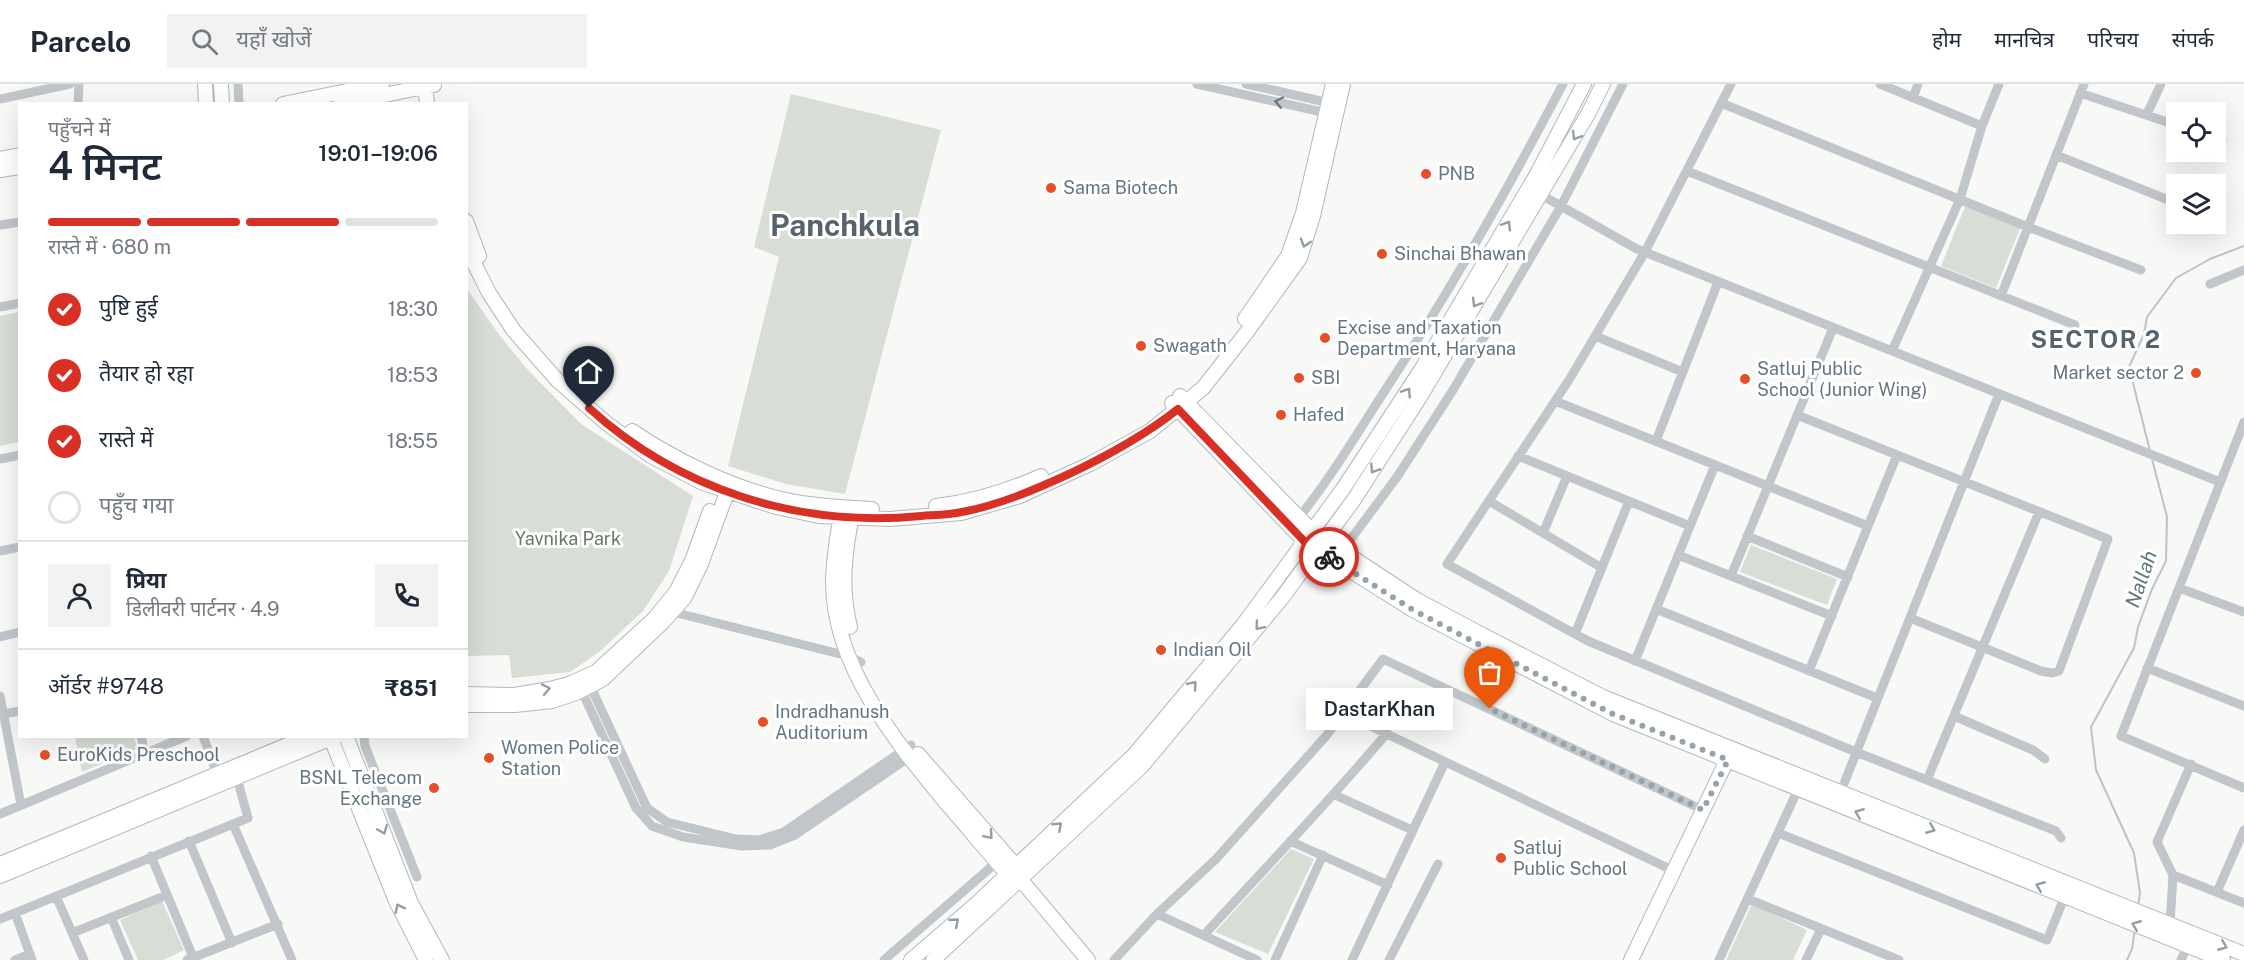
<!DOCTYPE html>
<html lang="hi">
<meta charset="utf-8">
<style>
:root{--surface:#fff;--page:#f2f2f3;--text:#1f2937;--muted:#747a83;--line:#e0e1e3;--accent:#d93025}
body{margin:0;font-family:"Public Sans","Noto Sans Devanagari",sans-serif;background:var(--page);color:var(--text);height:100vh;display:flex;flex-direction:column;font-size:22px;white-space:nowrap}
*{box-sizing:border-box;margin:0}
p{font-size:20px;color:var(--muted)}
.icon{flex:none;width:33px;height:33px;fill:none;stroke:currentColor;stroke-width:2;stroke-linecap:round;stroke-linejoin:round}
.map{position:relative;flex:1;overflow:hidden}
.drawer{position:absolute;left:18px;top:18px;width:450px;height:636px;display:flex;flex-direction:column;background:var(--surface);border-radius:0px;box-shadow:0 6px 24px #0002}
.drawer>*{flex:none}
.tools{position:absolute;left:2166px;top:18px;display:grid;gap:12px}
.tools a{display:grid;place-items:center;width:60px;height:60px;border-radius:0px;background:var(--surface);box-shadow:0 6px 24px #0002;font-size:30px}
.pin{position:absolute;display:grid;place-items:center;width:51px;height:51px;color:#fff;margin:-62px -26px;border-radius:50% 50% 50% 0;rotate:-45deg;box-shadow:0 0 6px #0007}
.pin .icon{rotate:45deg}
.courier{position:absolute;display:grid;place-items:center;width:60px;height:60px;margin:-30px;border:4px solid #d93025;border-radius:50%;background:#fff;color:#222;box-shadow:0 2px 8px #0007}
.bubble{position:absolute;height:42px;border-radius:0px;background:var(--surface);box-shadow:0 6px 24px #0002;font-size:20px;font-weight:600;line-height:42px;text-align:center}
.overview em{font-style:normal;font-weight:600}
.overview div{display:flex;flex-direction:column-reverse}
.overview{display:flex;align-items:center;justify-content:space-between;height:102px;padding:0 30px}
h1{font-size:39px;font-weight:600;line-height:45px}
.bar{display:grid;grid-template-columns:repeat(4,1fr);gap:9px 6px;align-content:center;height:72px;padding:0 30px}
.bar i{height:8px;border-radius:4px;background:var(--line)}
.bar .on{background:var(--accent)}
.bar p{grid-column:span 4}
.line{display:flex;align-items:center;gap:15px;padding:0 30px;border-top:2px solid var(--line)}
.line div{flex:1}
.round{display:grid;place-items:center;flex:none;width:63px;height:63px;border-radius:0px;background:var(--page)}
ol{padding:0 30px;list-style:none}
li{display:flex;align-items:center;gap:18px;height:66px}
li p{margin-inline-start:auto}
li .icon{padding:6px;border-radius:50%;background:var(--accent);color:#fff;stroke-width:4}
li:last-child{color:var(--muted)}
li i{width:33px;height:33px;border:3px solid var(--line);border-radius:50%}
header{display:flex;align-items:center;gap:36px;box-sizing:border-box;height:84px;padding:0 30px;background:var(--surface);border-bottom:2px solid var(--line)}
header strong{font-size:28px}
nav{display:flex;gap:33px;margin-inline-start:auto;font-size:21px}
.search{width:420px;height:54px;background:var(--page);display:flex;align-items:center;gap:15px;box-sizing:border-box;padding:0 21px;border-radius:0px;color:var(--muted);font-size:22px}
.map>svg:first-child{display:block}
</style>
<header>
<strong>Parcelo</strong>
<div class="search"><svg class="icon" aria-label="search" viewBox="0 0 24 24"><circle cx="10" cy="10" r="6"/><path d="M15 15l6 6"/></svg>यहाँ खोजें</div>
<nav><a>होम</a><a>मानचित्र</a><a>परिचय</a><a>संपर्क</a></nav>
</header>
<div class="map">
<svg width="2244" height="876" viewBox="0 0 2244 876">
<rect width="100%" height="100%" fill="#f8f8f6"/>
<path fill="#d8ddd5" d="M791,10L941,46L845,410L786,400L728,382L779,173L754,163Z
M1966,120L2021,142L1996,204L1941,182Z
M467,205L500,252L527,285L581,340L693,412L669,487L643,527L599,568L570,588L512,594L509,571L467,572Z
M19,228V358L0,362V232Z
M1751,461L1837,495L1827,521L1740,488Z
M75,653H134L137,665L82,688Z
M1291,765L1314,775L1268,870L1215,848Z
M162,817L184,866L163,876H138L120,836Z
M1752,820L1807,846L1793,876H1726Z"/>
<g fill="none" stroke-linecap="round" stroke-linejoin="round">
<path stroke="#b9c5c9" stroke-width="2" d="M2150,367L2129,283L2144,250L2147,233L2176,194L2210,175L2244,162
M2138,822L2140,809L2134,769L2096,686L2091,643L2134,564L2138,543L2152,505L2166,477L2167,433L2152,375
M2127,876L2132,865L2135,845"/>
<defs>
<path id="secondary" d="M205,0L206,20
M221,0L222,20
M425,0L427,20
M283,20L382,0
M340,20L434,1
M0,75L20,71
M0,86L20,83
M466,137L479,172
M466,163L489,209L514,247L557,296L605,338L651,372L703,399L776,423L819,432L890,435L961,429L1020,412L1090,380L1150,347L1203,304L1247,248L1300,174L1313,132L1343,0
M1245,235L1288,172L1303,129L1333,0
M1180,312L1312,447L1417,516L1477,548L1603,613L2244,870
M1172,319L1305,458L1413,526L1613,630L2223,876
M632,347C675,376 730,403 781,415C811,422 842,423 872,425
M936,422C972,418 1008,407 1041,392
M842,425C838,449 833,474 833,498C833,582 896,658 947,720C969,745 990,771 1013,796
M850,543C840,503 845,466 853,426
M466,610L515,611L550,605L569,600L596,588L654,535L676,508L692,477L710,427
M466,621H515L552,617L576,609L603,595L662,539L685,513L701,480L730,400
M330,652L396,817L426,876
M346,652L411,819L442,876
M918,670L1022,789
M0,780L309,652
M0,792L336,652
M1021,796L1088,876
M911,876L975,821L1134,671L1243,541L1343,405L1421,286L1537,90L1584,0
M933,876L1142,682L1282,514L1353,417L1420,313L1588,30L1603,0
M1631,876L1730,670"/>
</defs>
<use href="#secondary" stroke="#b1b8bd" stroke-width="16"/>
<path stroke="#c1c6ca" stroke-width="9" d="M238,0L239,20
M1197,0L1331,30
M1246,0L1334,20
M1731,0L1645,168L1569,296L1447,480L1588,557L1856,668L2056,747L2061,754
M1880,0L1982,42
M2080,9L2176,41
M1913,14L1918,0
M0,15L70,0
M1721,19L2028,143L2141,186
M78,20L79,0
M2147,30L2161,0
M2216,54L2222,56
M2056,71L2176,119
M1687,87L2075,241
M1536,108L1637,165L2220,398
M0,141L20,138
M2210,200L2244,186
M2001,212L2084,0
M0,223L20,219
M1595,252L1683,288
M1892,267L1960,115L1982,42L1999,0
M1555,317L1868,442
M1797,331L2108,455L2059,587L2052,589L2041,587L1910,534
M2244,338L2121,652L2244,704
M1656,357L1718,198
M1518,372L1690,442
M0,375L20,371
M1489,417L1602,484
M1296,437C1329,397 1356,351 1384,308C1449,209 1508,105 1563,0
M1543,449L1567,392
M1747,452L1848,493
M0,467L20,463
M1342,467L1397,393L1453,306L1561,122L1623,0
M1678,471L1832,532
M1731,492L1833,244
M2179,504L2244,528
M1656,525L1877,614
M669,527L848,572L861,578
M1575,550L1629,417
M0,553L20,548
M1635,577L1715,381
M2147,584L2244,622
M1809,587L1897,371
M588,597L647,724L667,738L736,755L759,756L784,748L911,661
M579,601L636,724L652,742L683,753L742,762L770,761L795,751L914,670
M0,612L21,721
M1343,629L1674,787
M4,630L20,627
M1954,632L2033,666L2045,675
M141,652L145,670
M203,652L217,690
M364,652L365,662L417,793
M2191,680L2157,758L2173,791L2244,819
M1927,696L2039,428
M1335,711L1412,746
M1839,712L1999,310
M0,730L187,652
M233,740L292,876
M1778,749L2047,856L2065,812
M189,757L232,859
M1290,757L1388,801
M151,772L193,873
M2217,808L2244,746
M56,812L84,876
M1748,815L1899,876
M15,829L32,876
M1157,830L1257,876
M111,833L129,876
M0,835L248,734L237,694
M2170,841L2173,791
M72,849L167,811
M1204,851C1265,784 1328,719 1387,649
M15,876L30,870
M187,876L278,840
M884,876L997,778
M1114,876L1157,830L1216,775L1326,652L1383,575L1703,726
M1275,876L1323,771
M1352,876L1445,678
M1389,876L1438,780
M1719,876L1800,701
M1806,876L1821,845
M2181,876L2189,859"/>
<use href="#secondary" stroke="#fff" stroke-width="14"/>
</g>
<defs><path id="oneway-chevron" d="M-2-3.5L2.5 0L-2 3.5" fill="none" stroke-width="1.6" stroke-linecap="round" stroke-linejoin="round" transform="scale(1.5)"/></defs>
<use stroke="#687985" href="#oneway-chevron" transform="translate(1279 18) rotate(-168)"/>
<g stroke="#929ea7">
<use href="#oneway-chevron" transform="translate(1576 52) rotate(121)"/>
<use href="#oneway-chevron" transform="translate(1507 141) rotate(-59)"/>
<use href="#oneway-chevron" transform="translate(1305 159) rotate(107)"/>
<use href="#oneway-chevron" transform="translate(1476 219) rotate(121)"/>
<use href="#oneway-chevron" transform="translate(1407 308) rotate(-57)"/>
<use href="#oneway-chevron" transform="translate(1374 385) rotate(123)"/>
<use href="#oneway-chevron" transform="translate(1259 542) rotate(130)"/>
<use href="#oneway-chevron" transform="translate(1193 601) rotate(-50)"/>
<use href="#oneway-chevron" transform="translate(546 605) rotate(-11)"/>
<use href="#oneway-chevron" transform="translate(1859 729) rotate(-158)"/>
<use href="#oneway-chevron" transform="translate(1058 742) rotate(-43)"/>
<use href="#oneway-chevron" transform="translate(1931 745) rotate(22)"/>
<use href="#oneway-chevron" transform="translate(383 746) rotate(68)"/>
<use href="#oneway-chevron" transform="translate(989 751) rotate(49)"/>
<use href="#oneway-chevron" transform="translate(2040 802) rotate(-158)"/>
<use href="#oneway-chevron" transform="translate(399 824) rotate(-117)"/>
<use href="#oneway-chevron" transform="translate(955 838) rotate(-41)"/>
<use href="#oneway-chevron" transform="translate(2136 841) rotate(-158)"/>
<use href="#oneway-chevron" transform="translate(2223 862) rotate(22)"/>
</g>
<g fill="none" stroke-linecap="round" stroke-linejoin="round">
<path stroke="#97a3aa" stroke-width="6" stroke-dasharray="0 10.8" d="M1329,473L1413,526L1613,630L1728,676L1703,726L1490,625"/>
<path stroke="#d93025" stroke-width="8" d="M589,324C679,406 800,444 921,432C934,431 948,431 962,428C999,421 1034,406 1069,390C1107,372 1144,352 1178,325L1305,458L1329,473"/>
</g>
<g fill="#e64e28" stroke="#fff" stroke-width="2">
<circle cx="1426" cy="90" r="6"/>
<circle cx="1051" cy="104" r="6"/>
<circle cx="1382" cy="170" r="6"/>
<circle cx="1325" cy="254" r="6"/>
<circle cx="1141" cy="262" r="6"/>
<circle cx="2196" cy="289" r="6"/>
<circle cx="1299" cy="294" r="6"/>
<circle cx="1745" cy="295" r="6"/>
<circle cx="1281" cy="331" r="6"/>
<circle cx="1161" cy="566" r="6"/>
<circle cx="763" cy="638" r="6"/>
<circle cx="45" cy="671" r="6"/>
<circle cx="489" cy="674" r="6"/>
<circle cx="434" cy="704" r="6"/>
<circle cx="1501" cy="774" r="6"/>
</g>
<g text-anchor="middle" stroke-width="6" stroke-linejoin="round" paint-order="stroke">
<g font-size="18" fill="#637581" stroke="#fff" text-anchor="start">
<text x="1438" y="96">PNB</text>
<text x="1063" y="110">Sama Biotech</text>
<text x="1394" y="176">Sinchai Bhawan</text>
<text x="1337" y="250">Excise and Taxation<tspan x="1337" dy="21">Department, Haryana</tspan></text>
<text x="1153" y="268">Swagath</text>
<text x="1757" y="291">Satluj Public<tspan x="1757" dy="21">School (Junior Wing)</tspan></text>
<text x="2184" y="295" text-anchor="end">Market sector 2</text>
<text x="1311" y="300">SBI</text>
<text x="1293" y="337">Hafed</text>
<text x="1173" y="572">Indian Oil</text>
<text x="775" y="634">Indradhanush<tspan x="775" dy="21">Auditorium</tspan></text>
<text x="501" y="670">Women Police<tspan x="501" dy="21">Station</tspan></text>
<text x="57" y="677">EuroKids Preschool</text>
<text x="422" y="700" text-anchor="end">BSNL Telecom<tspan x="422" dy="21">Exchange</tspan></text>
<text x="1513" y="770">Satluj<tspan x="1513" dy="21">Public School</tspan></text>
</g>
<g font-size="18" fill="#677962" stroke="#fff">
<text x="568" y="461">Yavnika Park</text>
</g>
<g font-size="20" font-style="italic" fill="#5e757c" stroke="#fff">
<text transform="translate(2141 495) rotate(-71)" y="7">Nallah</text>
</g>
<g font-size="24" font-weight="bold" letter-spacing="1.5" fill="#55636c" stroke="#fff">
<text x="2096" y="264">SECTOR 2</text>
</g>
<g font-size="30" font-weight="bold" fill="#55636c" stroke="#fff">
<text x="845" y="152">Panchkula</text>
</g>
</g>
</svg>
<div class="tools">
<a><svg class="icon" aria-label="locate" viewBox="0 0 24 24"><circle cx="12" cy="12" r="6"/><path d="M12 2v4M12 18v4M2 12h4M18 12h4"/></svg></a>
<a><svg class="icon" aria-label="layers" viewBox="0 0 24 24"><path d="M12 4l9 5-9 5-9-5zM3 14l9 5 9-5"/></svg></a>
</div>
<div class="pin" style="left:1490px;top:625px;background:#ea580c"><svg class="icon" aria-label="bag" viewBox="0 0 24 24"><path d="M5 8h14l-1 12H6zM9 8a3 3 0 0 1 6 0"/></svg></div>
<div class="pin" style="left:589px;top:324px;background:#1f2937"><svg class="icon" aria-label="home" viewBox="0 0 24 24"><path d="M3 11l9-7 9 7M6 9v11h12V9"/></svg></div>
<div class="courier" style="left:1329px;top:473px"><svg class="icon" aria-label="bike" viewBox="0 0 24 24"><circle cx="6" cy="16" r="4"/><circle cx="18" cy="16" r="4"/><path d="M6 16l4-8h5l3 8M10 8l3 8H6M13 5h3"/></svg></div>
<div class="bubble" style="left:1306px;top:604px;width:147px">DastarKhan</div>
<section class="drawer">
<div class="overview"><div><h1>4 मिनट</h1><p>पहुँचने में</p></div><em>19:01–19:06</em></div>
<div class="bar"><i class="on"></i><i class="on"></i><i class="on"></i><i></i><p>रास्ते में · 680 m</p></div>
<ol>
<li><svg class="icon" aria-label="check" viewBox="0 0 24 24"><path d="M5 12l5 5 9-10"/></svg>पुष्टि हुई<p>18:30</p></li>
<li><svg class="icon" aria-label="check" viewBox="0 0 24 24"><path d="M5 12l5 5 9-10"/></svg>तैयार हो रहा<p>18:53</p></li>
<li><svg class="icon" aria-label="check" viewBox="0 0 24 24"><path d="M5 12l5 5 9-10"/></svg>रास्ते में<p>18:55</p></li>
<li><i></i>पहुँच गया</li>
</ol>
<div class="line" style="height:108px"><a class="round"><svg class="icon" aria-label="person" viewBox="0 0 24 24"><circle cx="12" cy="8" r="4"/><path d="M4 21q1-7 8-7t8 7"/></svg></a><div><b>प्रिया</b><p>डिलीवरी पार्टनर · 4.9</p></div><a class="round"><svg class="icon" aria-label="phone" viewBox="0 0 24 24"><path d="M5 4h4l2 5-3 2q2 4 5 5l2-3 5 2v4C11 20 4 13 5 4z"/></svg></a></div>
<div class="line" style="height:78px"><div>ऑर्डर #9748</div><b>₹851</b></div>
</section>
</div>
